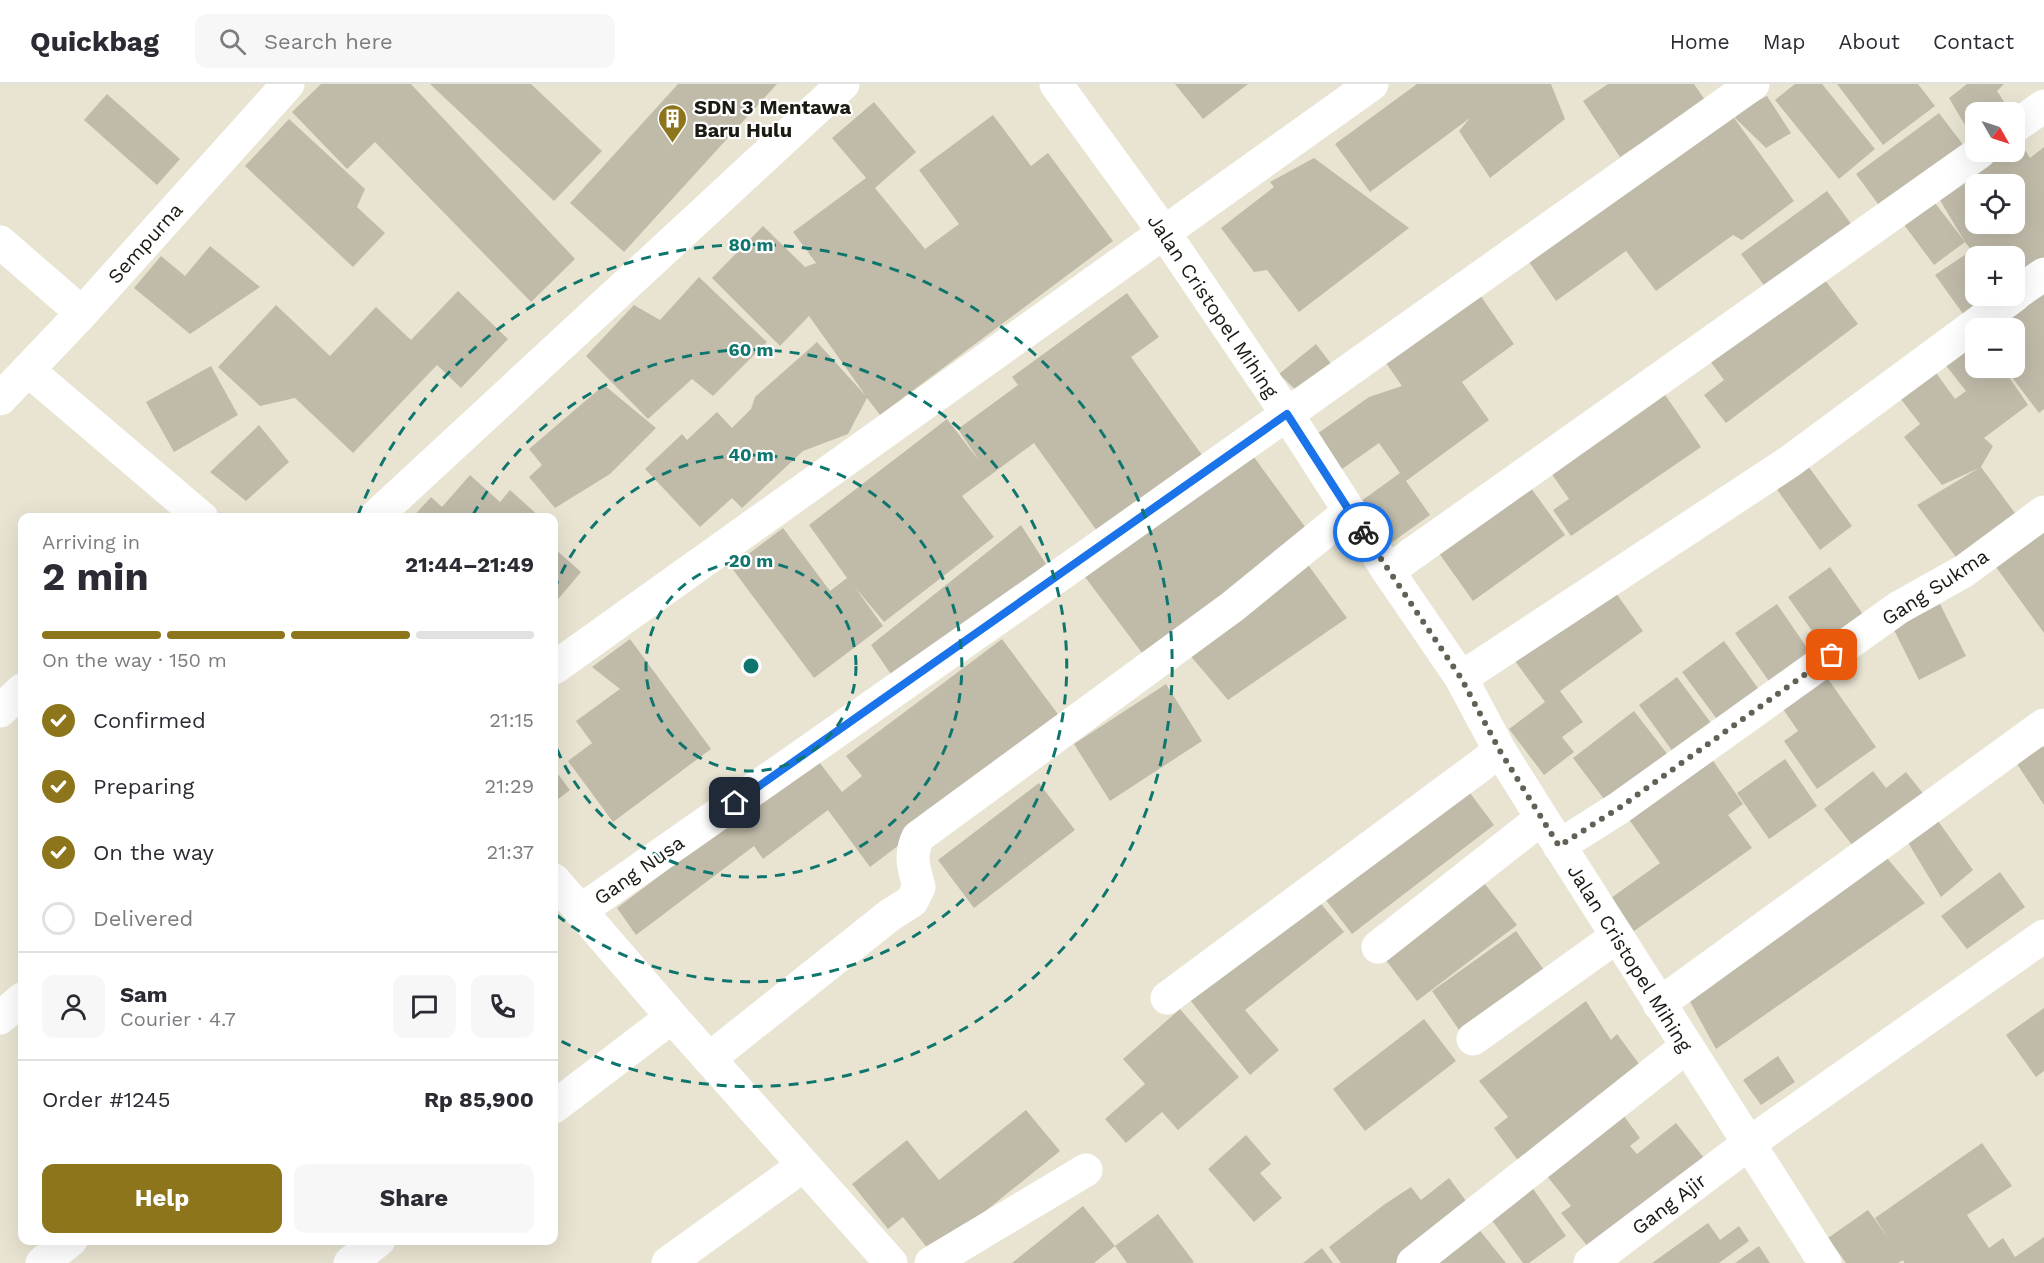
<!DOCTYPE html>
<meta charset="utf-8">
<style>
:root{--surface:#fff;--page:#f7f7f7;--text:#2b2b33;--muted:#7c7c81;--line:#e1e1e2;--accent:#8c751a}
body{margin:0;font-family:"Work Sans",sans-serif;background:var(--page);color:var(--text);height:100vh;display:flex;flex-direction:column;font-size:22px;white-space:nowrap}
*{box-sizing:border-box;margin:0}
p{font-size:20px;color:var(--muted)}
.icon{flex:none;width:33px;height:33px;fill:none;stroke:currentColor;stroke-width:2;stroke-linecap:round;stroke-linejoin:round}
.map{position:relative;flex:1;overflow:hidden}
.panel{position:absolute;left:18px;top:429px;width:540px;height:732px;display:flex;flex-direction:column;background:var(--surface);border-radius:12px;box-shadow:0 6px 24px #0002}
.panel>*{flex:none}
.needle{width:39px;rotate:129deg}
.buttons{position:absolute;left:1965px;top:18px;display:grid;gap:12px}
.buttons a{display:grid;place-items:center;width:60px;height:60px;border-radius:12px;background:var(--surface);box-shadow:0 6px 24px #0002;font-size:30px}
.pin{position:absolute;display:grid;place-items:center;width:51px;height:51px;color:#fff;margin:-26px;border-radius:12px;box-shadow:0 3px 9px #0006}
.courier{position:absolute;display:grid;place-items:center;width:60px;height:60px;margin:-30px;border:4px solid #1a73e8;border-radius:50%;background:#fff;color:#222;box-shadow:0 2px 8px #0007}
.head em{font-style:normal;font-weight:700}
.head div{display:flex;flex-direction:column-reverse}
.head{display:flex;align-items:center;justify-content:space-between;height:102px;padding:0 24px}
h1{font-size:39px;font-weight:700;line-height:45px}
.bar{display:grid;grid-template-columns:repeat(4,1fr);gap:9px 6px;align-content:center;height:72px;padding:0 24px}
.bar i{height:8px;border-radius:4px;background:var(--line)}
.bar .current{background:var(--accent)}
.bar p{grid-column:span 4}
.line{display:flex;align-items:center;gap:15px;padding:0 24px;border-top:2px solid var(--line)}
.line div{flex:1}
.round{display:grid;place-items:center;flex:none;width:63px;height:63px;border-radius:12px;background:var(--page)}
ol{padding:0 24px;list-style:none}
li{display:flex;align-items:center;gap:18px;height:66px}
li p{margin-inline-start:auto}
li .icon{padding:6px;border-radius:50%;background:var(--accent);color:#fff;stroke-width:4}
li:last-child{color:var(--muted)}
li i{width:33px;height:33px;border:3px solid var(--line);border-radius:50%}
.primary-button{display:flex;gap:12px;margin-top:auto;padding:12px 24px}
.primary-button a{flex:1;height:69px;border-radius:12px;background:var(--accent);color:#fff;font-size:24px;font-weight:700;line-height:69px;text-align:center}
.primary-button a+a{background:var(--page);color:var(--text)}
header{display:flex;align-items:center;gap:36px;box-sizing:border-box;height:84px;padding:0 30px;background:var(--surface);border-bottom:2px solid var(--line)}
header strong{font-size:28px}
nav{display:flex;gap:33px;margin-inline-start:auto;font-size:21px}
.search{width:420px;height:54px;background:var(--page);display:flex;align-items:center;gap:15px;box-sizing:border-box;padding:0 21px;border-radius:12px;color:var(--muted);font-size:22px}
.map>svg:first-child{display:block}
</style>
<header>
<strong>Quickbag</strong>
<div class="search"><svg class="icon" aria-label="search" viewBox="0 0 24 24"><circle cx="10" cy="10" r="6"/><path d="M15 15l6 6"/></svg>Search here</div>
<nav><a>Home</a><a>Map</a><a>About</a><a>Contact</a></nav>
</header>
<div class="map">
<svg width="2044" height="1179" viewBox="0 0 2044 1179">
<rect width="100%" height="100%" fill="#e9e4d2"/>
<path fill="#c0bba9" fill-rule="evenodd" d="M321,0H411L575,175L531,218L375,58L347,85L292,28Z
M430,0H531L602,67L554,117Z
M678,0H777L624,168L570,119Z
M1175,0H1248L1203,35Z
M1417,0H1551L1565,35L1490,94L1459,47L1470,34L1370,108L1335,60Z
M1608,0H1694L1705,16L1620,73L1583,17Z
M1795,0H1822L1875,65L1839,95L1775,16Z
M1837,0H1918L1935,22L1883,61Z
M1967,0H2004L1997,7L2008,24L2000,28H1976V43L1969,48L1949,14Z
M107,10L180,75L157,101L84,36Z
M1767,12L1791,49L1766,64L1732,31L1794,117L1742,156L1733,151L1656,207L1626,167L1556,217L1529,178L1732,31Z
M874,18L916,68L875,104L925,165L959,140L919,86L993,31L1031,82L1048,69L1113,157L880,331L867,314L848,350L803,367L742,424L732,414L700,443L645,385L682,350L687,356L717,328L732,344L751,325L755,313L817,258L866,312L809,232L780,262L712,194L763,142L805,183L816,179L793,148L866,94L832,54Z
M1939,29L1964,62L1881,124L1856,90Z
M289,35L365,105L357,123L385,149L353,183L245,82Z
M2017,53L2030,74L2044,63V180L2014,202V172H1976L1965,158L1938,113L1998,68H2014V55ZM1976,100H2014V140H1976Z
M1314,74L1409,144L1299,228L1267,186L1254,188L1221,144L1274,103L1270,98Z
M1827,107L1852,141L1766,204L1741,170Z
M1929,111L1965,158L1934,181L1899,134Z
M210,162L260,203L190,250L134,204L161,172L185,192Z
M1966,170L1976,184V212H1995L1969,238L1935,191Z
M1822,192L1858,240L1726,339L1704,311L1724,296L1710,277Z
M699,193L767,258L713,312L692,295L648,335L586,272L634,221L660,236Z
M458,207L508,255L461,304L437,281L353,369L295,314L260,322L218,283L276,221L330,272L376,223L411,256Z
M1127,209L1159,253L1131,273L1207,378L1102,454L1034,359L962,412L994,453L884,538L854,502L883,542L814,594L731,483L783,444L830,507L847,494L809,441L947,335L980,378L958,345L1018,301L1012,293Z
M2044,209V325L2039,329L2005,284H2014V244H1984L2018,229Z
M1480,211L1514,260L1462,298L1489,336L1406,397L1430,431L1387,462L1357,420L1400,389L1379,359L1335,390L1310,355L1369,313L1402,302L1386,279Z
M1976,251V284H2003L2028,321L1984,354L1993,362L1981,383L2020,436L1962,481L1917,421L1979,384L1942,401L1904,353L1920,340L1894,306L1929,279L1955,315L1966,307L1940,274Z
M1316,260L1332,281L1300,310L1279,290Z
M211,282L238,331L174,368L146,318Z
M604,301L656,344L610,390L555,424L529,393L542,381L529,365Z
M1661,305L1701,363L1571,452L1553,426L1569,415L1547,383Z
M259,341L289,378L246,417L210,388Z
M1251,369L1311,451L1145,573L1085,493Z
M1808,382L1852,442L1820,466L1776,404Z
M470,391L500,418L510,406L541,434H412L431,413L442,423Z
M1528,400L1565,451L1473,517L1436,465Z
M1021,441L1046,480L897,599L871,561Z
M2044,449V549L1996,483Z
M554,464L581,488L554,520Z
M1303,474L1347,534L1228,616L1188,569Z
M1830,483L1869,539L1827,568L1788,513Z
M1613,505L1643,547L1560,607L1583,638L1562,653L1574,668L1544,691L1509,645L1545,618L1515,577Z
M1777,520L1814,574L1773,603L1735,549Z
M1940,520L1966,572L1919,596L1893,544Z
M630,555L711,665L613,738L568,677L592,659L576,637L620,605L592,583Z
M1002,555L1063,637L870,783L828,726L763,775L754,762L636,851L617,824L816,674L842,708L862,692L846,672Z
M1724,557L1760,607L1719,638L1682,588Z
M1823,588L1876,663L1817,705L1784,657L1798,647L1779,619Z
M1677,593L1711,639L1673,668L1639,621Z
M1166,600L1202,657L1110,717L1074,660Z
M1634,627L1672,676L1610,723L1573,674Z
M2041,659L2044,664V721L2015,677Z
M1707,668L1743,720L1728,731L1752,764L1634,847L1611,814L1660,779L1623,727Z
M1785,675L1817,722L1769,755L1737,709Z
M554,685L570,706L554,718Z
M1873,687L1886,704L1906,688L1925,712L1856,766L1824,725Z
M1039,699L1075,746L974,824L938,776Z
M1464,701L1494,741L1352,850L1322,811Z
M1938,737L1973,786L1941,813L1907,757Z
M1881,767L1925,819L1716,965L1688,914Z
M2000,788L2025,823L1967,865L1941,832Z
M1485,800L1517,841L1417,917L1385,875Z
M1318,816L1344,848L1245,926L1279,966L1250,991L1186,911Z
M1516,847L1549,893L1464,953L1432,907Z
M1586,917L1611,956L1617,950L1645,988L1522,1082L1494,1044L1508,1033L1479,997Z
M2044,924V987L2036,993L2006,951Z
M1180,925L1239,993L1178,1046L1162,1028L1126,1059L1105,1035L1145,1000L1123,975Z
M1424,935L1456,977L1365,1047L1333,1005Z
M1778,972L1795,998L1761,1021L1743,996Z
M1026,1026L1060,1067L932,1170L903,1133L888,1145L852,1100L907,1056L939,1096Z
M1624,1032L1640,1054L1630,1062L1637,1070L1676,1039L1704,1074L1589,1164L1561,1129L1571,1122L1547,1092Z
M1246,1051L1271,1080L1260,1089L1282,1114L1254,1138L1208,1085Z
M1982,1059L2012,1102L1967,1131L1989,1164L2003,1154L2015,1173L2044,1153V1179H1904L1903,1176L1898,1179H1846L1828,1154L1868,1126L1888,1154L1875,1134Z
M1449,1094L1472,1125L1398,1179H1341L1329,1163L1385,1120L1411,1103L1421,1116Z
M1529,1099L1566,1152L1529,1179H1523L1486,1128Z
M1083,1122L1115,1162L1094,1179H1012Z
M1158,1130L1194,1178L1192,1179H1127L1115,1162Z
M1708,1139L1720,1156L1739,1142L1749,1157L1719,1179H1652Z
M1477,1143L1506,1179H1429Z
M1759,1162L1770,1179H1735Z
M1322,1164L1333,1179H1303Z"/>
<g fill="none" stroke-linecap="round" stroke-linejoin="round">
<path stroke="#fff" stroke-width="33" d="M1056,0L1163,147L1287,330L1388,487L1461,594L1500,667L1542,734L1825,1179
M2014,43L2044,22
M0,158L82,229
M2014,211L2044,190
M28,286L202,434
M0,315L82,229L288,0
M374,434L843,0
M1388,487L1980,68
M554,584L1372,0
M1461,594L1789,378L2014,212
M0,627L22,606
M1559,762L1619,724L1898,524L1964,487L2044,428
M554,796L672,933L891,1179
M580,827L1084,474L1753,0
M1378,863L1542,734
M1167,914L1500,667
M1659,920L2044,641
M0,934L22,915
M1473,955L1616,853
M709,975L890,831L912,817L919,803C914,785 909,771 918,753L1232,523L1350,427
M554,1023L672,933
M42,1179L71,1156
M350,1179L379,1156
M668,1179L804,1081
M931,1179L1086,1086
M1413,1179L1686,963
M1590,1179L1748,1060L2044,852"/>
</g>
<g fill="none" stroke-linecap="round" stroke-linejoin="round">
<path stroke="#636156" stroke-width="6" stroke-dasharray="0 10.8" d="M1363,448L1461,594L1500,667L1559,762L1619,724L1832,571"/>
<path stroke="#1a73e8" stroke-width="8" d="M735,719L1287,330L1363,448"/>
</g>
<g fill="none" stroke="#0f766e" stroke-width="3" stroke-dasharray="10 8">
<circle cx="751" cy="582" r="105"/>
<path d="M554 506A211 211 0 1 1 554 658"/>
<path d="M473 431A316 316 0 1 1 554 829"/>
<path d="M358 431A421 421 0 1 1 557 955"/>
</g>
<defs>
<symbol id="building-pin" viewBox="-11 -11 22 30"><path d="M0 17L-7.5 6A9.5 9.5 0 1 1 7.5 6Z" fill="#8c751a" stroke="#fff"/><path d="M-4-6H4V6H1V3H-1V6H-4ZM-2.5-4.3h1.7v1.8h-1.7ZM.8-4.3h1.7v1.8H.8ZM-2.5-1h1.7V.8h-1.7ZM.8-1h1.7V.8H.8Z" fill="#fff"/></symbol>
</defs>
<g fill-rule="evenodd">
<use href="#building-pin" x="656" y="18" width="33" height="45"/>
</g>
<g text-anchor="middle" stroke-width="4.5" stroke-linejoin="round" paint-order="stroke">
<g font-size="20" font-weight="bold" fill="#1b1a13" stroke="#fff" text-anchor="start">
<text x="694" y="30">SDN 3 Mentawa<tspan x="694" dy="23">Baru Hulu</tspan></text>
</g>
<g font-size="20" fill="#1b1a13" stroke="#fff">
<text transform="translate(145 159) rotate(-48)" y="7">Sempurna</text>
<text transform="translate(1213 222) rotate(56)" y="7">Jalan Cristopel Mihing</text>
<text transform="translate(1935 503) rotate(-33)" y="7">Gang Sukma</text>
<text transform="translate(639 786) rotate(-35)" y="7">Gang Nusa</text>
<text transform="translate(1630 874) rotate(58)" y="7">Jalan Cristopel Mihing</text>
<text transform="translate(1669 1120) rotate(-37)" y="7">Gang Ajir</text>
</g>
</g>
<circle cx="751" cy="582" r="9" fill="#0f766e" stroke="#fff" stroke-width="3"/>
<g font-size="18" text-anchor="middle" font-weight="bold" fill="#0f766e" stroke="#fff" stroke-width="4.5" stroke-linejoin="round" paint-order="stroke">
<text x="751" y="167">80 m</text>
<text x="751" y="272">60 m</text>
<text x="751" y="377">40 m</text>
<text x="751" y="483">20 m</text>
</g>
</svg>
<div class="buttons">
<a><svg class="needle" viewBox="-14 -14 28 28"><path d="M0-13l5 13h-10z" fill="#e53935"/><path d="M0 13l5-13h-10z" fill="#7c7c81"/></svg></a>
<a><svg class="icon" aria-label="locate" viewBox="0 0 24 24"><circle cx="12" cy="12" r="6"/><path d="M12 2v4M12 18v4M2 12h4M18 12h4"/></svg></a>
<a>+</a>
<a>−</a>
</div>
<div class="pin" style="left:1832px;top:571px;background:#ea580c"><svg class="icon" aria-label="bag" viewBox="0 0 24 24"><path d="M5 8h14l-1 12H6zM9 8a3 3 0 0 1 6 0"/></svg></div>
<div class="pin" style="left:735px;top:719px;background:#1f2937"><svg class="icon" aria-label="home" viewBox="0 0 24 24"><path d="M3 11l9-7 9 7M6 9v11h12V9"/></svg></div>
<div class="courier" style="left:1363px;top:448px"><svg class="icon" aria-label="bike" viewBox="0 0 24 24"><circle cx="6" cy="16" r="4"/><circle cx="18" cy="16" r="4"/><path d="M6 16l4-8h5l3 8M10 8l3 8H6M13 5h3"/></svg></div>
<section class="panel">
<div class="head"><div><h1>2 min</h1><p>Arriving in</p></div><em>21:44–21:49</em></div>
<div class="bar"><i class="current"></i><i class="current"></i><i class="current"></i><i></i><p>On the way · 150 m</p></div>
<ol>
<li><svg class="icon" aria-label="check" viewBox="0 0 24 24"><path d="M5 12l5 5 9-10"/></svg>Confirmed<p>21:15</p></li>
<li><svg class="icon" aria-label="check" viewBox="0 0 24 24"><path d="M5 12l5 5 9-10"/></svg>Preparing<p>21:29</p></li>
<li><svg class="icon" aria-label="check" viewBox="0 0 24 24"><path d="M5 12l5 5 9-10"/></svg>On the way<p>21:37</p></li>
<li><i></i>Delivered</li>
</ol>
<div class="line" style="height:108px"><a class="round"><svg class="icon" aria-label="person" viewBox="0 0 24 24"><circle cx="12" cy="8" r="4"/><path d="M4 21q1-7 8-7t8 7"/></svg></a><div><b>Sam</b><p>Courier · 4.7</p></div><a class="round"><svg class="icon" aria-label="chat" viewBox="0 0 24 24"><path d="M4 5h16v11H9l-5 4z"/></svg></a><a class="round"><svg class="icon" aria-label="phone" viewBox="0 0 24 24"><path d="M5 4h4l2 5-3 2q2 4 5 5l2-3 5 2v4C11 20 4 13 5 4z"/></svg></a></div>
<div class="line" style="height:78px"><div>Order #1245</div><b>Rp 85,900</b></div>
<div class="primary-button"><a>Help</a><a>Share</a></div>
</section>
</div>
